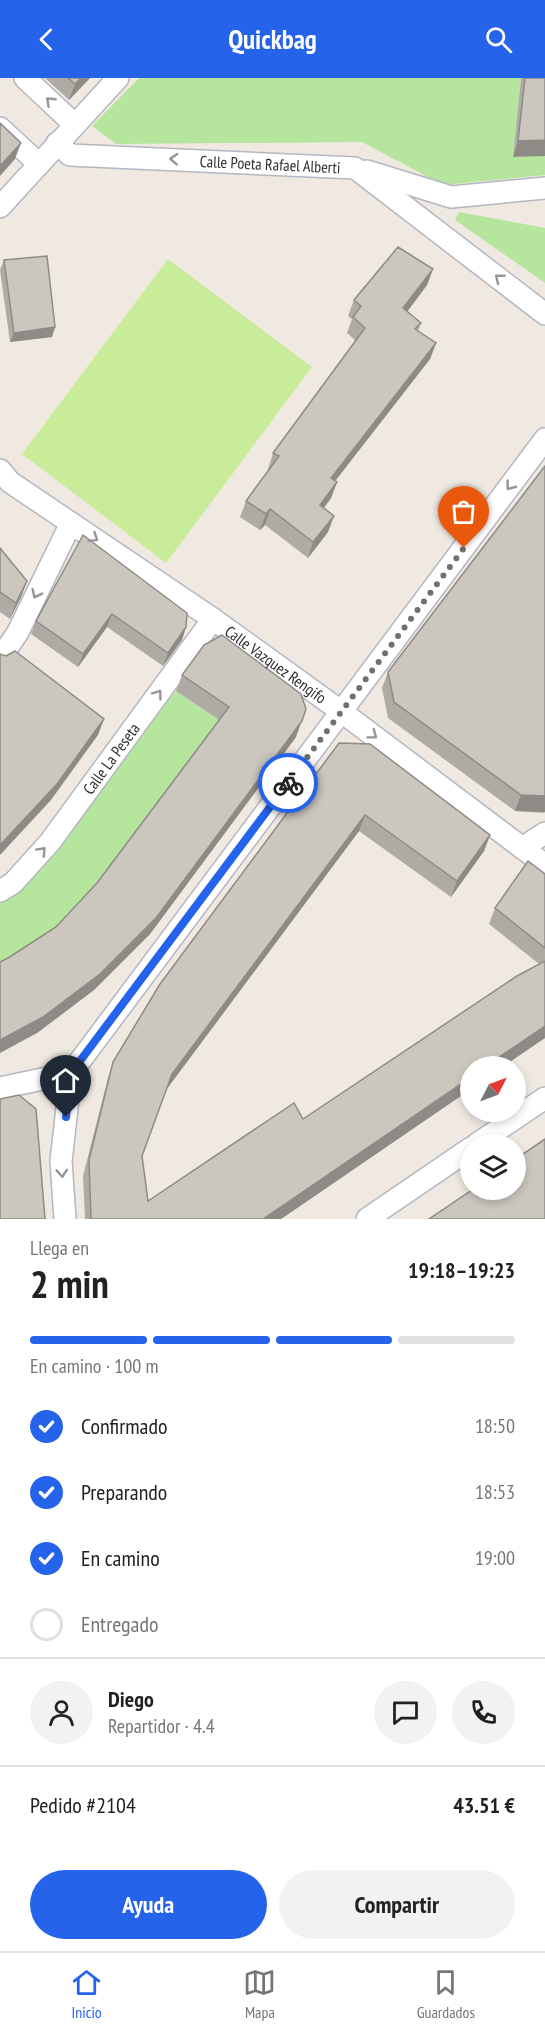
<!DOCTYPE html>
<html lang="es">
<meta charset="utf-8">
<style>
:root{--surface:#fff;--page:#f2f2f2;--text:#222;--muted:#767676;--line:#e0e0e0;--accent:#2563eb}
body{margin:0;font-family:"PT Sans Narrow",sans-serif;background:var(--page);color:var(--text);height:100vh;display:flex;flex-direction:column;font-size:22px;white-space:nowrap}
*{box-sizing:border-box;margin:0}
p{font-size:20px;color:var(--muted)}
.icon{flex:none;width:33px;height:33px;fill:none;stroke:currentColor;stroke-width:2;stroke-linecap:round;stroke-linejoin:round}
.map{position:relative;height:1141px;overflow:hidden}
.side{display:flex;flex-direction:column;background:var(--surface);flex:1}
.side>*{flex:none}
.needle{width:39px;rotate:48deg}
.buttons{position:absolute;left:460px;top:978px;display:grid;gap:12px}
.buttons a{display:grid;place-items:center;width:66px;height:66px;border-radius:50%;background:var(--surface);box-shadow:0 3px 9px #0003;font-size:30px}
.pin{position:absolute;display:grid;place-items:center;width:51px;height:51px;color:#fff;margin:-62px -26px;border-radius:50% 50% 50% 0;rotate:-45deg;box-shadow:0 0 6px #0007}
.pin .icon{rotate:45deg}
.courier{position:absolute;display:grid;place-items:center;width:60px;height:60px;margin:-30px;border:4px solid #2563eb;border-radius:50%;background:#fff;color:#222;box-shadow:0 2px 8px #0007}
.overview em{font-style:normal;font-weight:800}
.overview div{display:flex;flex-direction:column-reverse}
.overview{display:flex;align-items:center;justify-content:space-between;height:102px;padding:0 30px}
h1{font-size:39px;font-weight:800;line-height:45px}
.bar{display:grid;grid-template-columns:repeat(4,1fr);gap:9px 6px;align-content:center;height:72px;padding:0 30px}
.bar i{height:8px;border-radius:4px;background:var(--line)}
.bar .active{background:var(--accent)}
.bar p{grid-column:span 4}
.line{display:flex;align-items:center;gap:15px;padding:0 30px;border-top:2px solid var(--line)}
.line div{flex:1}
.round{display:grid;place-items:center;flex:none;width:63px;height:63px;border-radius:32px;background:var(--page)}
ol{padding:0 30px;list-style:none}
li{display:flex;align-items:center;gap:18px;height:66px}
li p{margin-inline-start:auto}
li .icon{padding:6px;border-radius:50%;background:var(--accent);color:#fff;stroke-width:4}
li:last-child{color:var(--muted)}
li i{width:33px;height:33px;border:3px solid var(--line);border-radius:50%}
.action{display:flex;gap:12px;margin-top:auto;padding:12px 30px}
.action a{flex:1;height:69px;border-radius:36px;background:var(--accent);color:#fff;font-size:24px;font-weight:800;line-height:69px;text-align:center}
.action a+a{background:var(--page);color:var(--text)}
header{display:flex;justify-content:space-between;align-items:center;height:78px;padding:0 30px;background:var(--accent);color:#fff;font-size:27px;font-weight:800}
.tab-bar{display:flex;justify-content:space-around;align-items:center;height:84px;border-top:2px solid var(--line);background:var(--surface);font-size:16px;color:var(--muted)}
.tab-bar a{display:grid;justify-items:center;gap:3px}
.tab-bar .active{color:var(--accent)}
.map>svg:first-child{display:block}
</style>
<header><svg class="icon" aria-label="back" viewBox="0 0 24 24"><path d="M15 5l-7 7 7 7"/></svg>Quickbag<svg class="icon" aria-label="search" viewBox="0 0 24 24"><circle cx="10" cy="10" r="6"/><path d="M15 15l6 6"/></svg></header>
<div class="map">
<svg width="545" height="1141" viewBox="0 0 545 1141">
<rect width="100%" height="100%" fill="#efe9e1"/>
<path fill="#b6e59e" d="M139,0H521L513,78H545V97L443,107L362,64L116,66L92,48Z
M459,134L545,150V205L455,142Z
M176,613L223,645L92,821L0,897V821L16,810Z"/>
<path fill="#c9ec9a" d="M168,181L312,289L166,485L22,376Z"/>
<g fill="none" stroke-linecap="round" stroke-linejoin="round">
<defs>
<g id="minor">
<path d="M25,0L74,46"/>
<path d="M0,50L39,86"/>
<path id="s1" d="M57,65L70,77L355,90L545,236"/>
<path d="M367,93L451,119L545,110"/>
<path d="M0,129L118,0"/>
<path id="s2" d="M0,392L10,404L213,541L342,634L545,787"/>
<path d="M0,581L18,554L71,445"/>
<path d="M522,770L545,755"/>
<path id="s3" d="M0,813L13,805L50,764L213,541"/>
<path d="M0,1010L71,995L545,361"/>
<path d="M477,1066L545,1020"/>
<path d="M65,1141L61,1083L71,995"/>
<path d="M367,1141L471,1070"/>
</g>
</defs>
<use href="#minor" stroke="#b4b7c1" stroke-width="24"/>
<use href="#minor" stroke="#fff" stroke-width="21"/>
</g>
<path fill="#afaba4" d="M45,0H90L69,22Z
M521,0H545L513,79Z
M4,182L55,249L52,259L10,264L0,192Z
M433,191L427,207L407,234L421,245L418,253L436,265L430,281L335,403L337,404L331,420L324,430L328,454L308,480L265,447L260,452L240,439L246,423L269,391H268L273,375L356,263L347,255L352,241L348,238L354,222Z
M83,457L186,549L182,562L163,588L107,549L78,589L31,556L36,543Z
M0,470L27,503L21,519L10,541L0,534Z
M388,594L545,735L515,733L388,640L382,610Z
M182,597L296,659L150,856L94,912L37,955L8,880L56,849L97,805L219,642L176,613Z
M339,665L490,757L484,773L451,819L359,753L166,1012L142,1078L148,1123L303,1041L539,886L489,846L495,830L545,796V960L471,988V1011L281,1141H85L83,1098L108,1000L113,984Z"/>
<path fill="#8e8b86" d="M81,0H90L69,22L75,6Z
M545,62V78L513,79L518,63Z
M21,65L15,81L0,98V88Z
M433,191L427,207L397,247L403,230Z
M55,249L52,259L10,264L14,255Z
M436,265L430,281L325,416L331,400Z
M337,404L331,420L314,443L320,427Z
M270,431L265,447L260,452L266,436Z
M334,438L328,454L308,480L313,464Z
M27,503L21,519L10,541L16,525Z
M112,536L107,549L78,589L83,576Z
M186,549L182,562L163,588L168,575Z
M306,631L296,659L150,856L94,912L37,955L0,975V962Z
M104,641L98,657L51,722L0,777V767Z
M521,717L545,718V734L515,733Z
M365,737L359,753L166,1012L172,996Z
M490,757L484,773L451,819L457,803Z
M545,948V960L504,988H486Z
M471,999V1011L281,1141H263Z"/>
<path fill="#cbc7bf" stroke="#8e8b86" stroke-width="1.5" d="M68,0H81L75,6Z
M525,0H545V62L518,63Z
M0,45L21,65L0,88Z
M398,169L433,191L403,230L421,245L415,251L436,265L331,400L337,404L320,427L334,438L313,464L270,431L266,436L246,423L279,378L273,375L365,250L353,239L361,228L354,222Z
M47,178L55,249L14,255L4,182Z
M545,388V718L521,717L394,624L388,594Z
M83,457L187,535L186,549L168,575L112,536L83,576L36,543Z
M0,470L27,503L16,525L0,514Z
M222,557L301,616L306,631L302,643L156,840L100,896L43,939L0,962V884L8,880L56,849L97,805L229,629L182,597L204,567Z
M15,573L104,641L57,706L0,767V576L6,578Z
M339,665L370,666L490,757L457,803L365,737L172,996L142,1078L148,1123L294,1025L303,1041L517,898L545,883V948L486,988H471V999L263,1141H91L89,1082L113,984L160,906Z
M528,783L545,796V870L495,830Z
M19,1017L36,1031L45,1141H0V1021Z
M545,1061V1141H429L472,1112H516V1081Z"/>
<defs><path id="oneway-chevron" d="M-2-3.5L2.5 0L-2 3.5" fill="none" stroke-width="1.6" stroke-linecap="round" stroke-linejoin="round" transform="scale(1.5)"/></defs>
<g stroke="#969696">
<use href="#oneway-chevron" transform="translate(50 23) rotate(-137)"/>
<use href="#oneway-chevron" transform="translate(174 81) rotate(-177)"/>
<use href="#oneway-chevron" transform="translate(499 200) rotate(-142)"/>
<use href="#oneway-chevron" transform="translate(510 408) rotate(127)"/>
<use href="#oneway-chevron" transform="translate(94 460) rotate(34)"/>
<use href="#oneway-chevron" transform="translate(36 516) rotate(116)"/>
<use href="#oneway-chevron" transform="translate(158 616) rotate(-54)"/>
<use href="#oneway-chevron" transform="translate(373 657) rotate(37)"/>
<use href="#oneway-chevron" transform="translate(42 773) rotate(-47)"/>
<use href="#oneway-chevron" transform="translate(62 1095) rotate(86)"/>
</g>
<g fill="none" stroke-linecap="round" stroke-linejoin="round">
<path stroke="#726f6d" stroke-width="6" stroke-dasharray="0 10.8" d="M288,705L464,470"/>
<path stroke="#2563eb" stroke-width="8" d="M66,1039L71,995L288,705"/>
</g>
<g text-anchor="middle" stroke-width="5" stroke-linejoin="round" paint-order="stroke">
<g font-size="16" fill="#2e2e2e" stroke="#fff">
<text dy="6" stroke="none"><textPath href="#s1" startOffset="218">Calle Poeta Rafael Alberti</textPath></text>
<text dy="6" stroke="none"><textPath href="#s2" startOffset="338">Calle Vazquez Rengifo</textPath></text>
<text dy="6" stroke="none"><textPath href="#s3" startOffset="174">Calle La Peseta</textPath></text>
</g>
</g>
</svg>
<div class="buttons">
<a><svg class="needle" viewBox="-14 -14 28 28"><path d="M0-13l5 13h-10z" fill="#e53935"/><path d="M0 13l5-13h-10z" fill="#767676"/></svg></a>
<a><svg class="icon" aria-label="layers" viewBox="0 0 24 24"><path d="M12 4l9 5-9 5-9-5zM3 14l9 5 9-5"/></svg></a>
</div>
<div class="pin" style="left:464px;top:470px;background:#ea580c"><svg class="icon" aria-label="bag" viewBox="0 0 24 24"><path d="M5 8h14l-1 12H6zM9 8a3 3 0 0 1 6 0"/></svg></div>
<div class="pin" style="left:66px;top:1039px;background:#1f2937"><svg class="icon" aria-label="home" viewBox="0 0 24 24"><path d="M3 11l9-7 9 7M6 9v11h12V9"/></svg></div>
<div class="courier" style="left:288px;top:705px"><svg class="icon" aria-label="bike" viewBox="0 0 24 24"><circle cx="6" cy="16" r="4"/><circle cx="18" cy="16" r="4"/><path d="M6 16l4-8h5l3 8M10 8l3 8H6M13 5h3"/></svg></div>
</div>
<section class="side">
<div class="overview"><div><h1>2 min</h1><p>Llega en</p></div><em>19:18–19:23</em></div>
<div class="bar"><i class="active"></i><i class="active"></i><i class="active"></i><i></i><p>En camino · 100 m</p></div>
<ol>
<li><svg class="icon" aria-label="check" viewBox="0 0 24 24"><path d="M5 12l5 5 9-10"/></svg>Confirmado<p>18:50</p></li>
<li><svg class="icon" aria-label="check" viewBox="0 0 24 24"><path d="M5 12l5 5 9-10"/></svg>Preparando<p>18:53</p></li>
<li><svg class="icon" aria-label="check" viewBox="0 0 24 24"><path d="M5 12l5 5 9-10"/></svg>En camino<p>19:00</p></li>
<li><i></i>Entregado</li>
</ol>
<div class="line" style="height:108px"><a class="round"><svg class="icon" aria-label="person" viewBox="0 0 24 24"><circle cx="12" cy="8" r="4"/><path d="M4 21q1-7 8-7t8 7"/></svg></a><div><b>Diego</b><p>Repartidor · 4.4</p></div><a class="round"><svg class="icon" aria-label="chat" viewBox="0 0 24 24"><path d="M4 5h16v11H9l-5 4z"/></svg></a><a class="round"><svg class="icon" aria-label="phone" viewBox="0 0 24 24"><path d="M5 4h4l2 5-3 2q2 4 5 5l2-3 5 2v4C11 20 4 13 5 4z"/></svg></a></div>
<div class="line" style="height:78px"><div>Pedido #2104</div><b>43.51 €</b></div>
<div class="action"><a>Ayuda</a><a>Compartir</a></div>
</section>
<nav class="tab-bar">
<a class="active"><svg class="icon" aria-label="home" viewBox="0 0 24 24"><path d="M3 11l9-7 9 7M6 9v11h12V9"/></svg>Inicio</a>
<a><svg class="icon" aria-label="map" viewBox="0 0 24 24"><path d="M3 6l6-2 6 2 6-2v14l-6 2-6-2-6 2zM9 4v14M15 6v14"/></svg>Mapa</a>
<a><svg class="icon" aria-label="saved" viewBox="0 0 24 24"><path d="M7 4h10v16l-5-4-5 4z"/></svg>Guardados</a>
</nav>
